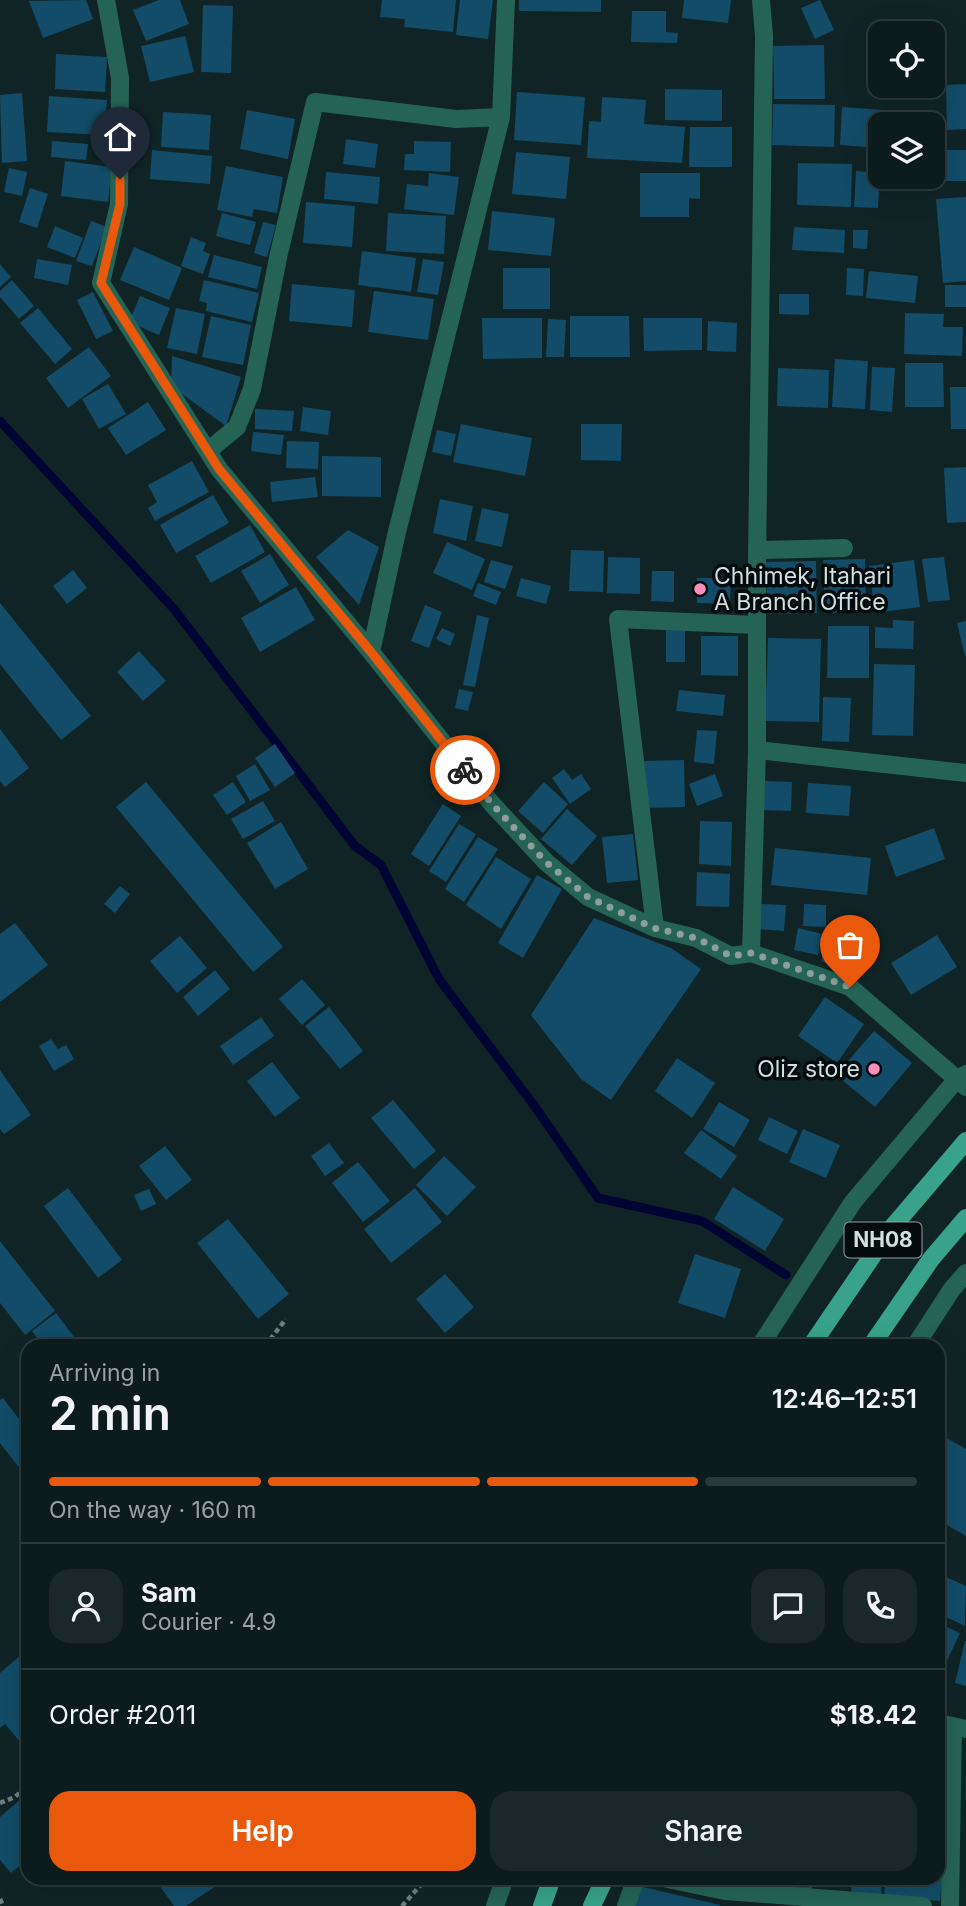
<!DOCTYPE html>
<meta charset="utf-8">
<style>
:root{--surface:#0c1b1c;--page:#1a2829;--text:#f1f3f6;--muted:#9aa1a3;--line:#2c393b;--accent:#ea580c}
body{margin:0;font-family:Inter,sans-serif;background:var(--page);color:var(--text);height:100vh;display:flex;flex-direction:column;font-size:26px;white-space:nowrap}
*{box-sizing:border-box;margin:0}
p{font-size:23px;color:var(--muted)}
.icon{flex:none;width:38px;height:38px;fill:none;stroke:currentColor;stroke-width:2;stroke-linecap:round;stroke-linejoin:round}
.map{position:relative;flex:1;overflow:hidden}
.side{position:absolute;left:21px;top:1339px;width:924px;height:546px;display:flex;flex-direction:column;background:var(--surface);border-radius:21px;box-shadow:0 7px 28px #0002,0 0 0 2px var(--line)}
.side>*{flex:none}
.tools{position:absolute;left:868px;top:21px;display:grid;gap:14px}
.tools a{display:grid;place-items:center;width:77px;height:77px;border-radius:14px;background:var(--surface);box-shadow:0 7px 28px #0002,0 0 0 2px var(--line);font-size:35px}
.pin{position:absolute;display:grid;place-items:center;width:60px;height:60px;color:#fff;margin:-72px -30px;border-radius:50% 50% 50% 0;rotate:-45deg;box-shadow:0 0 7px #0007}
.pin .icon{rotate:45deg}
.courier{position:absolute;display:grid;place-items:center;width:70px;height:70px;margin:-35px;border:5px solid #ea580c;border-radius:50%;background:#fff;color:#222;box-shadow:0 2px 9px #0007}
.overview em{font-style:normal;font-weight:600}
.overview div{display:flex;flex-direction:column-reverse}
.overview{display:flex;align-items:center;justify-content:space-between;height:119px;padding:0 28px}
h1{font-size:46px;font-weight:600;line-height:52px}
.bar{display:grid;grid-template-columns:repeat(4,1fr);gap:10px 7px;align-content:center;height:84px;padding:0 28px}
.bar i{height:9px;border-radius:5px;background:var(--line)}
.bar .active{background:var(--accent)}
.bar p{grid-column:span 4}
.line{display:flex;align-items:center;gap:18px;padding:0 28px;border-top:2px solid var(--line)}
.line div{flex:1}
.round{display:grid;place-items:center;flex:none;width:74px;height:74px;border-radius:21px;background:var(--page)}
.primary-button{display:flex;gap:14px;margin-top:auto;padding:14px 28px}
.primary-button a{flex:1;height:80px;border-radius:21px;background:var(--accent);color:#fff;font-size:28px;font-weight:600;line-height:80px;text-align:center}
.primary-button a+a{background:var(--page);color:var(--text)}
.map>svg:first-child{display:block}
</style>
<div class="map">
<svg width="966" height="1906" viewBox="0 0 966 1906">
<rect width="100%" height="100%" fill="#102426"/>
<g fill="none" stroke-linecap="round" stroke-linejoin="round">
<path stroke="#000433" stroke-width="9" d="M0,421L174,609L355,846L381,865L439,979L536,1108L598,1198L702,1221L786,1275"/>
</g>
<path fill="#124c68" d="M86,0L93,19L43,38L29,1Z
M159,0H180L189,24L146,41L133,10Z
M382,0H456L453,32L404,27L405,19L380,17Z
M460,0H493L488,39L456,35Z
M519,0H601V12L519,11Z
M684,0H731L728,23L682,18Z
M820,0L834,30L815,39L801,8Z
M203,5L233,6L231,73L201,72Z
M632,11H666V32L678,33L677,43L631,42Z
M185,36L194,72L150,82L141,46Z
M824,45L825,99H774L773,46Z
M56,54L107,57L105,92L55,89Z
M966,84V129L947,130L946,85Z
M665,89L722,90V121L665,120Z
M517,92L585,97L581,145L514,140Z
M22,93L27,161L2,163L0,95Z
M49,96L107,100L105,135L47,132Z
M602,97L646,100L644,124L685,127L682,163L587,158L589,121L601,122Z
M773,104L835,105L834,147L772,145Z
M842,107L898,111L897,124H880V148L840,145Z
M247,110L295,119L288,159L240,149Z
M163,112L211,115L209,150L161,147Z
M690,127H732V167H689Z
M346,139L378,144L375,168L343,164Z
M52,141L88,144L86,160L51,157Z
M414,141L451,142L450,172L404,170L405,154H414Z
M152,150L212,156L210,184L150,179Z
M940,150H966V181H940Z
M516,152L570,157L566,199L512,194Z
M65,161L112,167L108,202L61,196Z
M798,163L852,164L851,207L797,205Z
M226,166L283,177L277,213L254,209L252,217L217,210Z
M9,168L27,172L22,196L4,192Z
M856,171L880,173L878,208L854,207Z
M326,172L380,177L378,204L324,199Z
M429,173L459,177L454,215L404,209L407,184L428,186Z
M640,173H700V199L689,198V217H640Z
M30,188L48,194L37,228L19,222Z
M966,197V281L943,283L936,199Z
M306,202L355,206L352,247L303,243Z
M492,211L555,218L551,256L488,250Z
M222,213L256,222L250,245L216,236Z
M388,213L446,216L444,254L386,251Z
M91,221L107,227L92,266L76,261Z
M263,222L276,225L267,257L254,253Z
M55,226L83,238L75,258L47,247Z
M794,227L845,230L844,253L792,250Z
M853,230H868L867,249L853,248Z
M191,237L206,243L203,251L210,254L203,274L181,266Z
M134,247L182,268L169,300L120,280Z
M362,251L416,258L411,292L358,285Z
M214,255L262,267L257,289L208,277Z
M37,259L72,265L68,285L34,278Z
M423,259L444,262L438,295L417,292Z
M0,264L11,277L0,287Z
M503,268H550V309H503Z
M847,268L864,269L863,296L846,295Z
M869,271L918,276L915,303L866,298Z
M12,280L34,306L19,319L0,297V291Z
M204,280L259,293L252,322L206,311L207,303L199,301Z
M292,284L355,290L352,327L289,321Z
M945,285H966V307H945Z
M374,291L434,299L428,340L368,332Z
M93,292L113,331L96,339L77,300Z
M779,294H809V315L779,314Z
M140,296L170,308L159,335L129,322Z
M38,308L72,349L55,364L20,323Z
M176,308L205,314L197,354L167,348Z
M905,313L944,314L943,327H963L962,356L904,354Z
M211,316L251,325L243,365L202,357Z
M570,316H629L630,357H570Z
M482,318H542V358L483,359Z
M643,318H702V350L644,351Z
M548,319L566,320L564,357H546Z
M708,321L737,323L736,352L707,351Z
M89,347L111,376L68,408L46,378Z
M172,356L241,377L226,426L171,386Z
M835,359L868,361L865,409L832,407Z
M905,363H943L944,407H905Z
M872,367L895,368L892,412L870,410Z
M778,368L829,370L828,408L777,406Z
M108,384L126,414L99,429L82,399Z
M950,387H966V429H951Z
M148,402L166,430L126,455L108,428Z
M303,407L331,411L328,435L300,431Z
M255,409L294,411L292,431L255,429Z
M461,424L532,438L525,476L453,462Z
M581,424H622L621,461L581,460Z
M437,430L456,434L451,456L432,452Z
M253,432L284,435L281,455L251,451Z
M287,441L319,442L318,469L286,468Z
M322,456L381,457V497L322,496Z
M192,461L209,492L155,521L148,508L157,502L148,485Z
M966,467V522L947,523L944,468Z
M315,477L318,497L272,502L270,482Z
M213,495L229,523L176,553L160,525Z
M440,499L473,506L466,541L433,533Z
M482,508L509,514L502,547L475,541Z
M250,525L265,552L211,583L195,556Z
M348,530L379,547L359,605L316,557Z
M447,542L485,559L472,590L433,573Z
M571,550L604,551L603,592L569,591Z
M270,554L289,585L260,603L241,571Z
M608,557L640,558V594L607,593Z
M944,557L950,600L928,602L922,559Z
M865,559L866,612L825,613L823,560Z
M491,560L513,566L505,589L484,582Z
M914,560L920,607L875,613L869,566Z
M816,561L817,613L767,614L766,562Z
M73,570L87,588L67,604L53,586Z
M652,571H674V602L651,601Z
M521,578L551,586L546,604L516,596Z
M697,578H731L730,604L697,603Z
M478,583L501,592L496,605L473,596Z
M296,587L315,620L260,652L241,618Z
M0,603L91,716L61,740L0,664Z
M425,605L442,612L429,648L411,641Z
M477,615L489,618L475,687L463,685Z
M893,620L914,621L913,649L875,648V627L893,628Z
M966,621V656H965L957,623Z
M828,626H869V678H827Z
M442,628L455,634L450,646L436,639Z
M666,628H685V662H666Z
M701,636H738V676L701,675Z
M768,638L821,639L819,722L765,721Z
M139,651L166,681L143,701L117,672Z
M874,664L915,665L913,736L872,735Z
M459,689L473,692L468,711L455,708Z
M679,690L725,695L723,716L676,711Z
M823,697L851,698L849,742L822,741Z
M0,729L29,768L5,787L0,781Z
M697,730L717,731L714,764L694,762Z
M275,744L295,773L275,787L255,758Z
M684,760L685,807L645,808L644,761Z
M255,764L270,790L250,801L236,776Z
M564,769L572,780L581,774L591,789L570,804L552,778Z
M715,774L723,796L697,806L689,784Z
M765,781L792,782L791,811L763,810Z
M146,782L283,947L253,972L116,807Z
M233,782L246,802L227,815L213,795Z
M544,782L568,804L543,833L518,811Z
M808,783L851,786L849,816L806,813Z
M263,801L275,821L243,839L231,819Z
M443,804L461,816L429,866L411,854Z
M567,809L597,836L572,865L541,839Z
M700,821L732,822L731,866L699,864Z
M281,822L308,869L275,889L247,843Z
M459,824L476,834L446,882L429,871Z
M934,828L945,859L896,877L885,846Z
M633,834L638,880L607,883L602,837Z
M478,837L498,849L464,902L445,889Z
M775,848L871,858L867,895L771,885Z
M496,857L531,879L501,929L466,905Z
M697,872L730,874L729,907L696,906Z
M537,875L562,889L523,958L498,943Z
M120,886L130,894L115,913L104,904Z
M761,904L786,905L784,931L759,929Z
M804,904L826,905V927L803,926Z
M594,918L671,948L701,969L611,1100L581,1079L531,1015Z
M15,923L48,965L0,1002V934Z
M836,924L865,935L849,972L821,961Z
M798,928L822,934L818,955L794,950Z
M937,935L957,967L911,995L891,963Z
M180,936L207,968L177,993L150,961Z
M215,970L230,989L198,1016L183,997Z
M302,979L325,1005L302,1025L279,999Z
M825,997L864,1024L837,1063L798,1036Z
M329,1007L363,1051L340,1069L305,1026Z
M261,1017L274,1036L233,1065L220,1046Z
M874,1031L912,1063L875,1107L836,1075Z
M51,1039L58,1049L66,1045L74,1059L54,1071L39,1046Z
M677,1058L715,1083L692,1118L655,1091Z
M272,1062L300,1098L275,1117L247,1081Z
M0,1070L31,1115L4,1134L0,1129Z
M393,1100L436,1151L414,1169L371,1118Z
M719,1102L750,1120L734,1147L703,1129Z
M769,1117L798,1131L787,1154L758,1140Z
M803,1129L840,1145L826,1178L789,1162Z
M701,1130L737,1156L721,1179L684,1153Z
M329,1143L344,1163L325,1176L311,1156Z
M165,1146L192,1180L166,1200L139,1166Z
M444,1156L476,1187L447,1216L416,1185Z
M358,1162L390,1201L363,1222L332,1183Z
M733,1187L784,1219L765,1251L714,1219Z
M68,1188L122,1260L98,1278L44,1206Z
M415,1188L442,1222L391,1263L364,1229Z
M149,1189L156,1204L141,1211L134,1195Z
M228,1219L289,1294L258,1319L197,1243Z
M0,1241L55,1311L25,1335L0,1303Z
M695,1254L741,1269L725,1318L678,1303Z
M445,1274L474,1307L445,1333L416,1299Z
M56,1313L81,1346H43L32,1331Z
M3,1398L28,1431V1479L0,1443V1400Z
M938,1433L966,1449V1536L938,1520Z
M944,1576L966,1586L965,1626L938,1613V1589Z
M938,1623L960,1633L938,1680Z
M965,1641H966V1686L955,1683Z
M28,1649V1751L5,1724L0,1728V1673Z
M21,1799L28,1808V1859L11,1873L0,1860V1817Z
M938,1865H943L940,1901L884,1896L886,1878H938Z
M163,1878H228L186,1906H174L157,1882Z
M744,1878H812V1894L744,1890Z
M852,1878H882L881,1898L851,1895Z
M635,1885L720,1905V1906H630Z"/>
<g fill="none" stroke-linecap="round" stroke-linejoin="round">
<path stroke="#6f7f81" stroke-width="4.5" stroke-dasharray="5 3.5" stroke-linecap="butt" d="M265,1346L286,1319
M0,1803L15,1797L28,1785
M0,1899L3,1906
M402,1906L427,1878"/>
<path stroke="#256455" stroke-width="18" d="M106,0L120,78L119,204L101,283L219,469L371,652L492,804L546,862L588,897L655,928L696,938L731,956L751,953L850,987L966,1087
M208,451L237,427L252,389L279,253L315,102L456,119L501,117
M757,550L844,548
M371,652L396,536L501,117L506,0
M757,750L966,773
M655,928L618,619L757,625
M751,953L757,750V561L764,36L761,0
M760,1346L853,1202L957,1079L966,1074
M915,1346L952,1289L966,1273
M938,1723L966,1729
M663,1878L725,1891L923,1906
M495,1906L505,1878
M626,1906L636,1878
M950,1906L953,1726"/>
<path stroke="#38a38a" stroke-width="18" d="M811,1346L890,1230L966,1141
M871,1346L931,1259L966,1218
M542,1906L552,1878
M592,1906L605,1878"/>
</g>
<g fill="none" stroke-linecap="round" stroke-linejoin="round">
<path stroke="#8e9d9e" stroke-width="7" stroke-dasharray="0 12.6" d="M465,770L492,804L546,862L588,897L654,928L696,938L731,956L751,953L850,987"/>
<path stroke="#ea580c" stroke-width="9" d="M120,179V204L101,283L219,469L371,652L465,770"/>
</g>
<g fill="#fe8ebc" stroke="#040b0c" stroke-width="2.5">
<circle cx="700" cy="589" r="7"/>
<circle cx="874" cy="1069" r="7"/>
</g>
<g text-anchor="middle" stroke-width="7" stroke-linejoin="round" paint-order="stroke">
<rect fill="#040b0c" stroke="#949fa0" stroke-width="2" x="844.5" y="1222.5" width="77" height="35" rx="5"/>
<g font-size="21" font-weight="bold" fill="#d2dedf">
<text x="883" y="1247">NH08</text>
</g>
<g font-size="23" fill="#d2dedf" stroke="#040b0c" text-anchor="start">
<text x="714" y="584">Chhimek, Itahari<tspan x="714" dy="26">A Branch Office</tspan></text>
<text x="860" y="1077" text-anchor="end">Oliz store</text>
</g>
</g>
</svg>
<div class="tools">
<a><svg class="icon" aria-label="locate" viewBox="0 0 24 24"><circle cx="12" cy="12" r="6"/><path d="M12 2v4M12 18v4M2 12h4M18 12h4"/></svg></a>
<a><svg class="icon" aria-label="layers" viewBox="0 0 24 24"><path d="M12 4l9 5-9 5-9-5zM3 14l9 5 9-5"/></svg></a>
</div>
<div class="pin" style="left:850px;top:987px;background:#ea580c"><svg class="icon" aria-label="bag" viewBox="0 0 24 24"><path d="M5 8h14l-1 12H6zM9 8a3 3 0 0 1 6 0"/></svg></div>
<div class="pin" style="left:120px;top:179px;background:#1f2937"><svg class="icon" aria-label="home" viewBox="0 0 24 24"><path d="M3 11l9-7 9 7M6 9v11h12V9"/></svg></div>
<div class="courier" style="left:465px;top:770px"><svg class="icon" aria-label="bike" viewBox="0 0 24 24"><circle cx="6" cy="16" r="4"/><circle cx="18" cy="16" r="4"/><path d="M6 16l4-8h5l3 8M10 8l3 8H6M13 5h3"/></svg></div>
<section class="side">
<div class="overview"><div><h1>2 min</h1><p>Arriving in</p></div><em>12:46–12:51</em></div>
<div class="bar"><i class="active"></i><i class="active"></i><i class="active"></i><i></i><p>On the way · 160 m</p></div>
<div class="line" style="height:126px"><a class="round"><svg class="icon" aria-label="person" viewBox="0 0 24 24"><circle cx="12" cy="8" r="4"/><path d="M4 21q1-7 8-7t8 7"/></svg></a><div><b>Sam</b><p>Courier · 4.9</p></div><a class="round"><svg class="icon" aria-label="chat" viewBox="0 0 24 24"><path d="M4 5h16v11H9l-5 4z"/></svg></a><a class="round"><svg class="icon" aria-label="phone" viewBox="0 0 24 24"><path d="M5 4h4l2 5-3 2q2 4 5 5l2-3 5 2v4C11 20 4 13 5 4z"/></svg></a></div>
<div class="line" style="height:91px"><div>Order #2011</div><b>$18.42</b></div>
<div class="primary-button"><a>Help</a><a>Share</a></div>
</section>
</div>
